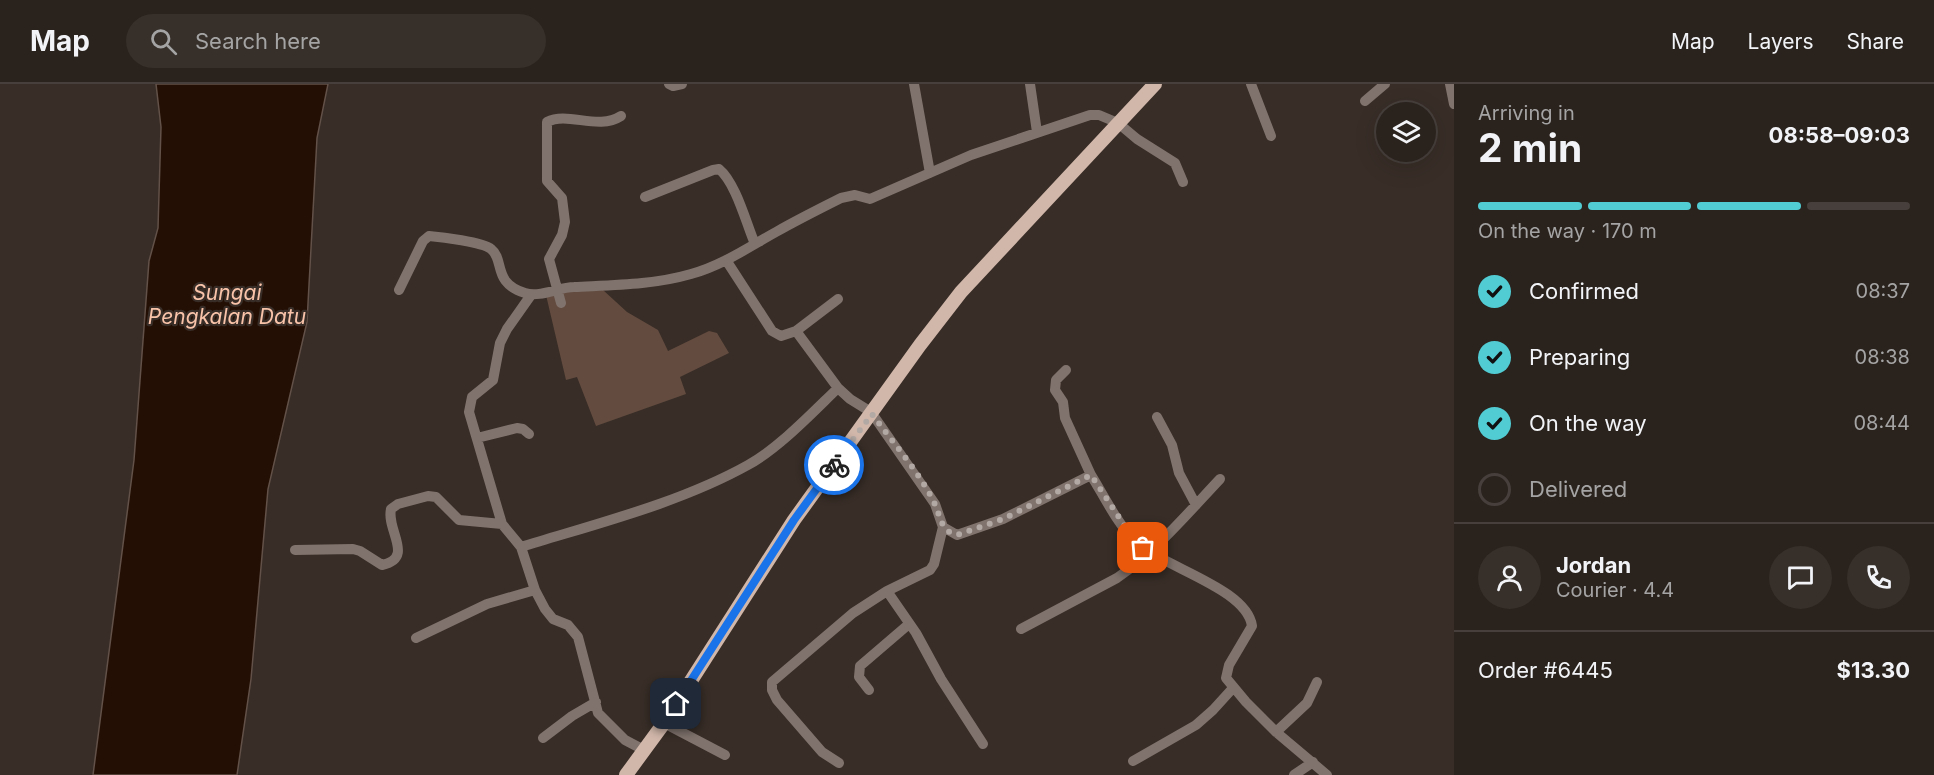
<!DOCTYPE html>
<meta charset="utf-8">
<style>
:root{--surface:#2a221d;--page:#362f2a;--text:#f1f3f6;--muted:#a5a4a4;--line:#463f3b;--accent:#51ccd3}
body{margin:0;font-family:Inter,sans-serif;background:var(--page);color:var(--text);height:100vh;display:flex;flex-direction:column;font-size:22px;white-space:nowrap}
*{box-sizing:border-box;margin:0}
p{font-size:20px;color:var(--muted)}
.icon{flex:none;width:33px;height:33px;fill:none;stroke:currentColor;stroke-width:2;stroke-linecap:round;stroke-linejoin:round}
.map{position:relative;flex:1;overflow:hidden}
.sheet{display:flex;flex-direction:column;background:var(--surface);width:480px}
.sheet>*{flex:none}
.buttons{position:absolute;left:1376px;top:18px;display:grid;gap:12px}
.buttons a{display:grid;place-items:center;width:60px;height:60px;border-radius:50%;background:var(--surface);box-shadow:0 6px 24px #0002,0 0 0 2px var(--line);font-size:30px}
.pin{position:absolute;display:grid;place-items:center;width:51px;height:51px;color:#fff;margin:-26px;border-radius:12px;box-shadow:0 3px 9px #0006}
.courier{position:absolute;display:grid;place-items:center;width:60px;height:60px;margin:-30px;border:4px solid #1a73e8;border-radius:50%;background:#fff;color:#222;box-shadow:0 2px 8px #0007}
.headline em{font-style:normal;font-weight:700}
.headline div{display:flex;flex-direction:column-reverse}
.headline{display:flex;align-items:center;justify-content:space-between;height:102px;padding:0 24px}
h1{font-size:39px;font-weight:700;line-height:45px}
.bar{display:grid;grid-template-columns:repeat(4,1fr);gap:9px 6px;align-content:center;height:72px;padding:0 24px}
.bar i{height:8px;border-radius:4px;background:var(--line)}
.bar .on{background:var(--accent)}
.bar p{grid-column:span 4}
.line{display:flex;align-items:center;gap:15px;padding:0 24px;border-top:2px solid var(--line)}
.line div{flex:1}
.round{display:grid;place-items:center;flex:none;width:63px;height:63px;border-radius:32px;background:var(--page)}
ol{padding:0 24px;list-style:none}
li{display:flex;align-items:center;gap:18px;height:66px}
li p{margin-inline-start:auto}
li .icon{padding:6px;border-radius:50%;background:var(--accent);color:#111;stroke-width:4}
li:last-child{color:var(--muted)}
li i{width:33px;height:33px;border:3px solid var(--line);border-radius:50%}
header{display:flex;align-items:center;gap:36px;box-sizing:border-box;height:84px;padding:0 30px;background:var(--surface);border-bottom:2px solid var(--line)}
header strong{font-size:28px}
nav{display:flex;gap:33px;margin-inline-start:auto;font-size:21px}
.search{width:420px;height:54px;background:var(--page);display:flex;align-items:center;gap:15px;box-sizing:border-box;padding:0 21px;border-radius:33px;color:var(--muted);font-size:22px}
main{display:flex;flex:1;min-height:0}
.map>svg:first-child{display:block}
</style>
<header>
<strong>Map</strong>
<div class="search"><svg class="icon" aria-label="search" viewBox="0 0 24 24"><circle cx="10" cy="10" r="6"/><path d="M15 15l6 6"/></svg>Search here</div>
<nav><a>Map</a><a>Layers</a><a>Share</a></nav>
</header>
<main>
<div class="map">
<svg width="1454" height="691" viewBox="0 0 1454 691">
<rect width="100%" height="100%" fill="#382d27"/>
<path fill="#634b3f" d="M603,206L627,228L658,246L668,267L709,247L717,249L729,269L680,293L686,310L596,342L577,293L566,296L546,211L557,208Z"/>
<path fill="#240f04" stroke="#625148" stroke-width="1.5" d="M156,0H328L317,54L307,238L268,405L251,595L237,691H93L134,376L149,177L158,144L161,43Z"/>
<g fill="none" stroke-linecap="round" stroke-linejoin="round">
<path stroke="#80736d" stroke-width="10" d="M669,0L673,2L682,0
M914,0L930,89
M1030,0L1037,48
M1251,0L1271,52
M1450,0L1454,20
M1365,17L1385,0
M645,113L713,86L719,85C736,99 746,139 755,160
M726,176L772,247L781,252L796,247L838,304L850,315L871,328L935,420L943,443L934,480L930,486L887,507L853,529L772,598V606L777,616L822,668L839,679
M399,206L423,157L429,152C441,153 483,158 491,165C505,176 492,199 525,209C540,214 559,203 574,203C614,201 653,201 691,190C721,182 749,163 776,148C797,136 819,125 841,114L855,111L870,115L971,71L1090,31H1099L1118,39L1137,55L1175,79L1183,98
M531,211L507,245L500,259L493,296L472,313L469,328L502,440L521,463L535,506L545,525L553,535L568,541L578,553L598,629L625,656L644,666
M561,219L549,175L562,151L565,138L562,114L547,97V38C568,27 598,47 621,32
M796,247L838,215
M1066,286L1056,296L1055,306L1063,318L1065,334L1091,391
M1157,333L1172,361L1179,389L1196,421
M477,354L517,344L523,345L529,350
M943,443L957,451L1003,435L1091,391C1104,412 1118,441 1135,457C1162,483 1247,504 1252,542L1229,581L1226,594L1246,618L1276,648L1327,691
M521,463C595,440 680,419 748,381C779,364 812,329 838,304
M295,466L353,465L360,467L382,481C415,474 386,446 391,425L398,420L428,412L436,413L459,436L502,440
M887,507L916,549L941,595L983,660
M1021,545L1117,494C1157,466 1187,430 1220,395
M416,554L487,520L535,506
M869,606L859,593L860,582L909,540
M664,639L725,671
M1276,648L1307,619L1317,598
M543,654L572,632L596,618
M1133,677L1196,641L1213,626L1233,604
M1294,691L1313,678"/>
<path stroke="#d1b7aa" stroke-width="14" d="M626,691L664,639L794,436L920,261L961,208L1155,0"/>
</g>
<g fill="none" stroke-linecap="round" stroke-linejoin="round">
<path stroke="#b2a8a4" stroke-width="6" stroke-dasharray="0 10.8" d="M834,381L872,330C890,355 925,395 936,423C941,435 942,448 957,451L1003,435L1091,391L1134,456L1143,464"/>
<path stroke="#1a73e8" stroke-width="8" d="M676,620L794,436L834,381"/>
</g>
<g text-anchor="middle" stroke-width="4.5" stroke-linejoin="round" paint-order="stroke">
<g font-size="21" font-style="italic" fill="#f8c3a9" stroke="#382d27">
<text x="227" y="216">Sungai<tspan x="227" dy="24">Pengkalan Datu</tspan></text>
</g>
</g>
</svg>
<div class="buttons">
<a><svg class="icon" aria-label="layers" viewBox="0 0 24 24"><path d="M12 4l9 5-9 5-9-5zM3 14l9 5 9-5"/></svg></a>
</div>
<div class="pin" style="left:1143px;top:464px;background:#ea580c"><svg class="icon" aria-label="bag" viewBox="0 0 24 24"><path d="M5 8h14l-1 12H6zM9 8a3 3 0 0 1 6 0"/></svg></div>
<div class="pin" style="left:676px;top:620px;background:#1f2937"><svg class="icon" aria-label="home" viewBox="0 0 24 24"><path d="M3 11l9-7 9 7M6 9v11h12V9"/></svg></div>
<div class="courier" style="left:834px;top:381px"><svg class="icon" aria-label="bike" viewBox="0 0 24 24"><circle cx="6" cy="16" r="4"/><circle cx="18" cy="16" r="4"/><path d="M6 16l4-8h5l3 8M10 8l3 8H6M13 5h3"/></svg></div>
</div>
<section class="sheet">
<div class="headline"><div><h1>2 min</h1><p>Arriving in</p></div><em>08:58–09:03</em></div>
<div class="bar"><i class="on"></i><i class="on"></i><i class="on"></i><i></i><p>On the way · 170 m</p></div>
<ol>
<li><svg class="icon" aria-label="check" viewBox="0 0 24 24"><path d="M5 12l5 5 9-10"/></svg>Confirmed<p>08:37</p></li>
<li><svg class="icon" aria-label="check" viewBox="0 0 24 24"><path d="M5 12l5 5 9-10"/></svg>Preparing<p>08:38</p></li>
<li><svg class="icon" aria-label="check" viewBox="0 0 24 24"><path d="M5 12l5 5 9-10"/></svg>On the way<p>08:44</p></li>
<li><i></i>Delivered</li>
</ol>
<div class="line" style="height:108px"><a class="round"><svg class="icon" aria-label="person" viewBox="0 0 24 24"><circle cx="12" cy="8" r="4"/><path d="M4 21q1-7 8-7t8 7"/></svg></a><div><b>Jordan</b><p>Courier · 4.4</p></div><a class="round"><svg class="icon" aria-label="chat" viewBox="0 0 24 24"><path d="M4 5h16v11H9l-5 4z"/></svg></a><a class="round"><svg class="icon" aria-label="phone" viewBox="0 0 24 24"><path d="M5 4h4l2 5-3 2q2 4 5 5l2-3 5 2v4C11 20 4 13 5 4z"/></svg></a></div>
<div class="line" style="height:78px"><div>Order #6445</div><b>$13.30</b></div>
</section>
</main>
